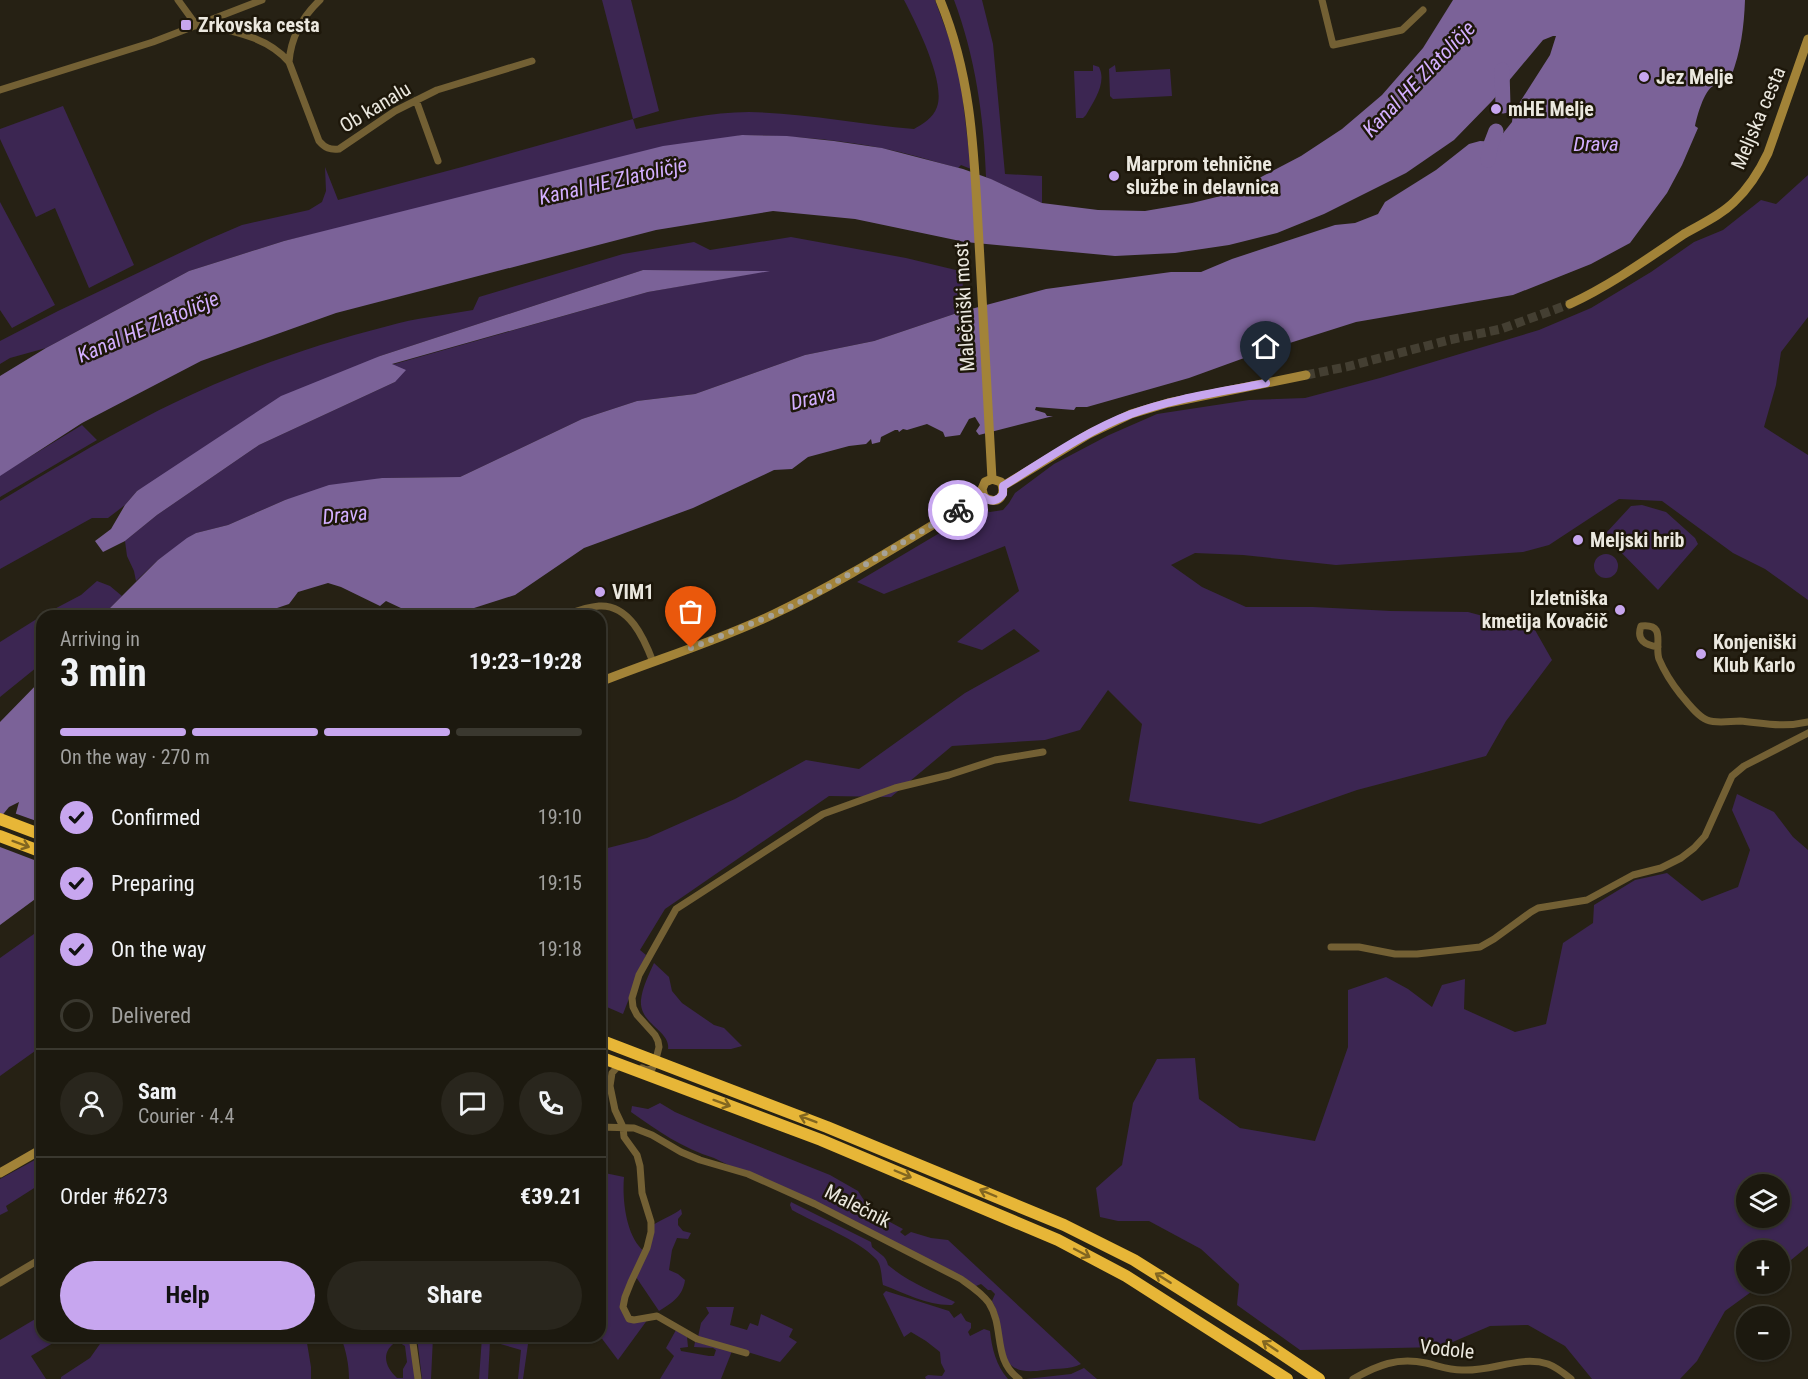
<!DOCTYPE html>
<meta charset="utf-8">
<style>
:root{--surface:#1c190f;--page:#29261d;--text:#f1f3f6;--muted:#a0a09e;--line:#3a382f;--accent:#c7a6ef}
body{margin:0;font-family:"Roboto Condensed",sans-serif;background:var(--page);color:var(--text);height:100vh;display:flex;flex-direction:column;font-size:22px;white-space:nowrap}
*{box-sizing:border-box;margin:0}
p{font-size:20px;color:var(--muted)}
.icon{flex:none;width:33px;height:33px;fill:none;stroke:currentColor;stroke-width:2;stroke-linecap:round;stroke-linejoin:round}
.map{position:relative;flex:1;overflow:hidden}
.panel{position:absolute;left:36px;top:610px;width:570px;height:732px;display:flex;flex-direction:column;background:var(--surface);border-radius:18px;box-shadow:0 2px 4px #0004,0 0 0 2px var(--line)}
.panel>*{flex:none}
.controls{position:absolute;left:1736px;top:1174px;display:grid;gap:12px}
.controls a{display:grid;place-items:center;width:54px;height:54px;border-radius:50%;background:var(--surface);box-shadow:0 2px 4px #0004,0 0 0 2px var(--line);font-size:30px}
.pin{position:absolute;display:grid;place-items:center;width:51px;height:51px;color:#fff;margin:-62px -26px;border-radius:50% 50% 50% 0;rotate:-45deg;box-shadow:0 0 6px #0007}
.pin .icon{rotate:45deg}
.courier{position:absolute;display:grid;place-items:center;width:60px;height:60px;margin:-30px;border:4px solid #c7a6ef;border-radius:50%;background:#fff;color:#222;box-shadow:0 2px 8px #0007}
.headline em{font-style:normal;font-weight:700}
.headline div{display:flex;flex-direction:column-reverse}
.headline{display:flex;align-items:center;justify-content:space-between;height:102px;padding:0 24px}
h1{font-size:39px;font-weight:700;line-height:45px}
.bar{display:grid;grid-template-columns:repeat(4,1fr);gap:9px 6px;align-content:center;height:72px;padding:0 24px}
.bar i{height:8px;border-radius:4px;background:var(--line)}
.bar .on{background:var(--accent)}
.bar p{grid-column:span 4}
.line{display:flex;align-items:center;gap:15px;padding:0 24px;border-top:2px solid var(--line)}
.line div{flex:1}
.round{display:grid;place-items:center;flex:none;width:63px;height:63px;border-radius:32px;background:var(--page)}
ol{padding:0 24px;list-style:none}
li{display:flex;align-items:center;gap:18px;height:66px}
li p{margin-inline-start:auto}
li .icon{padding:6px;border-radius:50%;background:var(--accent);color:#111;stroke-width:4}
li:last-child{color:var(--muted)}
li i{width:33px;height:33px;border:3px solid var(--line);border-radius:50%}
.cta{display:flex;gap:12px;margin-top:auto;padding:12px 24px}
.cta a{flex:1;height:69px;border-radius:36px;background:var(--accent);color:#111;font-size:24px;font-weight:700;line-height:69px;text-align:center}
.cta a+a{background:var(--page);color:var(--text)}
.map>svg:first-child{display:block}
</style>
<div class="map">
<svg width="1808" height="1379" viewBox="0 0 1808 1379">
<rect width="100%" height="100%" fill="#262114"/>
<path fill="#3c2652" fill-rule="evenodd" d="M602,0H631L659,111L633,119L636,129C673,121 711,112 749,112C805,113 859,124 914,129C923,124 933,118 937,107C946,82 916,23 904,0H935L953,49L961,84L971,169L961,165L958,168C933,161 907,153 881,148C835,139 789,136 742,135L284,241L189,271L46,348L10,358L0,364V341L58,311L207,240L242,225L309,210L322,202L326,191L325,167L338,200L462,167L633,119Z
M954,0H982L993,44L1005,174L1042,176V203L986,177C984,117 975,56 954,0Z
M1093,65L1099,67C1107,83 1094,101 1086,115L1083,118H1076L1074,71H1093Z
M1115,65L1116,72L1170,69L1172,96L1113,99L1110,96L1109,69Z
M63,106L134,265L89,288L55,208L36,217L0,139V129Z
M1808,175V317L1781,352L1776,385L1764,427L1808,455V600L1765,569L1733,553L1662,501L1619,499L1549,545L1523,552L1336,565L1243,555L1195,553L1171,565L1202,587L1246,607H1313L1391,611L1468,612L1535,630L1552,660L1506,721L1486,756L1357,790L1260,824L1129,801L1142,724L1108,690L1080,730L1045,740L952,746L891,797L829,796L665,909L640,950L646,955L623,1014L600,1004V850L647,838L735,799L806,760L859,769L965,693L1040,651L1014,629L982,650L957,642L1019,591L1005,546L884,594L857,582L980,509L990,512L1003,510L1009,503L1015,493L1054,464L1109,435L1157,414L1249,400L1305,398L1380,378L1539,330L1591,308L1651,272L1694,242L1723,230L1761,200L1776,204Z
M0,202L55,305L12,328L0,310Z
M791,237L906,258L964,272L960,312L874,341L805,355L695,394L637,401L582,419L460,477L382,478L285,500L228,525L196,533L158,560L136,581L134,571L127,556L125,541L157,515L259,445L395,382L391,365L648,292L765,271L643,270L380,356L137,491L125,505L108,518H92L0,569V501C48,472 96,443 146,417C222,377 305,347 388,326C415,318 445,315 473,310L479,297L623,254L694,242L710,250Z
M82,425L97,440L0,497V475Z
M1642,505L1666,512L1695,538L1698,544L1658,590L1608,539L1607,532L1631,506Z
M1594 566a12 12 0 1 1 24 0a12 12 0 1 1-24 0Z
M97,581L110,586L122,596L102,616H42V663L0,697V642L43,615L81,595Z
M1737,794L1774,812L1793,837L1808,850V1246L1779,1270V1251H1746V1284H1762L1725,1311L1697,1361L1680,1379H1592L1565,1346L1528,1325L1490,1326L1441,1347L1300,1350L1237,1305L1239,1284L1201,1249L1149,1221H1118L1100,1217L1096,1188L1122,1165L1133,1103L1157,1059L1195,1058L1199,1099L1240,1128L1315,1141L1348,1047V990L1386,977L1408,989L1432,1007L1442,985L1465,979L1464,1009L1515,1032L1546,1024L1563,943L1593,923L1594,905L1635,880L1667,873L1702,901L1738,887L1750,850L1732,810ZM1746,1185H1779V1218H1746Z
M41,929L42,1046L0,1076V958Z
M654,963L669,977L672,991L682,1003L714,1025L724,1028L742,1046L731,1049H668C671,1031 639,1024 641,1000C642,988 649,974 654,963Z
M660,1103L675,1112L705,1125L830,1175L858,1191L869,1208L875,1214L903,1229L900,1232L905,1236L911,1232L931,1238L948,1240L1081,1364C1069,1370 1057,1368 1044,1370C987,1379 1011,1334 992,1301L995,1294L991,1290H988L981,1284L976,1286L714,1158C682,1148 658,1131 631,1112L632,1106L648,1109Z
M42,1156V1183L6,1206L8,1211L0,1215V1179Z
M600,1172L624,1177C622,1199 626,1237 644,1251L626,1287V1320L648,1319L618,1360L600,1336Z
M791,1202L871,1242L872,1247C879,1254 886,1255 888,1265C908,1282 931,1291 955,1302L952,1305C928,1306 905,1293 883,1285C881,1276 882,1264 875,1258C858,1240 815,1223 792,1210L790,1205Z
M681,1209L682,1214L678,1219V1225L683,1231L691,1233L688,1239L677,1238L672,1250L669,1270L678,1274L685,1280C683,1296 672,1303 659,1311L636,1277C645,1259 652,1245 653,1225C661,1220 675,1214 681,1209Z
M886,1291L949,1311L954,1318L961,1313L966,1321L971,1323V1328L968,1332L970,1336L984,1329L990,1331C992,1349 996,1365 1008,1379H926L925,1377L928,1375L942,1376L945,1371L941,1363L940,1352L926,1341L911,1332L904,1337L883,1294Z
M706,1307H734L730,1325L747,1330L750,1323L758,1326L761,1314L793,1329L789,1337L797,1342L780,1362L698,1337L701,1323L709,1313Z
M42,1315V1336L63,1337L31,1356L46,1379H0V1340Z
M676,1330L687,1337L688,1347L680,1348L681,1351L709,1356H714L716,1350L713,1348L694,1347L695,1342L732,1351L721,1379H660L674,1356L666,1348Z
M108,1337H306L311,1367V1379H61V1377L90,1358L102,1341Z
M341,1337H410L415,1379H349C349,1364 346,1351 341,1337ZM397,1341L405,1346L407,1362L403,1369V1378H397C385,1367 380,1352 397,1341Z
M417,1337H433L431,1379H422Z
M482,1337H535L528,1344L523,1379H518L521,1350L490,1341L488,1379H479Z
M1084,1368L1097,1379H1026L1071,1374Z"/>
<path fill="#7b6298" d="M1453,0H1745C1744,27 1741,51 1731,77C1725,80 1719,82 1713,86C1704,91 1697,116 1695,126L1698,128L1682,165L1667,193L1630,243L1591,264L1513,295L1356,322L1258,353L1189,378L1087,407H1076L1074,410L1036,407L1035,410L1045,413L1047,416H1053L979,435L976,431L980,425L975,417L969,419L960,435L945,437L943,432L927,424L907,430L903,429L899,432L898,430H895L881,437L880,442L872,444L871,439L866,444L849,446L808,457L792,469L774,470L693,508L584,548L515,595L449,616H411L399,614L403,609L386,601L380,606L341,587L328,583L298,592L289,604L253,616H102L158,560L187,538L196,533L228,525L285,500L329,485L382,478L460,477L582,419L637,401L695,394L805,355L874,341L960,312L1046,289L1171,272H1201L1232,259L1335,225L1355,223L1378,214L1385,202L1436,170L1469,144L1480,141L1496,142L1512,122L1513,113L1550,55L1556,36H1553L1543,40L1492,101L1454,140L1406,173L1324,214L1277,233L1229,245L1175,253L1115,256L965,242L855,219L773,211L656,230L336,313L201,361L82,423L0,476V376L46,348L189,271L284,241L663,146L742,135L787,136L834,141L882,148L963,169L991,179L1042,203L1098,210L1145,211L1192,203L1229,194L1301,156L1342,129L1382,95L1423,48Z
M643,270L770,271L648,292L392,364L406,370L395,382L259,445L157,515L125,541L103,552L95,541L111,529L125,505L137,491L281,396L380,356Z
M42,679V894L0,925V837L14,820L19,802L9,807L0,818V722Z"/>
<path fill="#262114" d="M14,813L42,823V863L0,847V833L11,819Z"/>
<g fill="none" stroke-linecap="round" stroke-linejoin="round">
<path stroke="#7b6298" stroke-width="15" d="M1502,70L1503,106
M1488,160L1491,144L1496,131"/>
<path stroke="#443f32" stroke-width="9" stroke-dasharray="9 4.5" stroke-linecap="butt" d="M1306,375L1346,367L1449,340L1501,329L1570,304"/>
<path stroke="#736034" stroke-width="7" d="M178,0L197,26
M1322,0L1333,45L1402,30L1423,10
M200,24C231,31 267,36 289,62L319,141C325,148 330,150 339,149L395,111L437,90L532,61
M289,62C291,37 302,17 320,0
M0,90L153,42L262,0
M416,100L438,161
M563,616C574,612 586,607 599,606C629,604 644,638 653,662
M1658,647C1645,645 1636,640 1641,626C1667,623 1654,645 1659,659C1664,671 1673,685 1681,695C1688,703 1697,716 1707,720C1717,724 1730,721 1740,721C1764,723 1783,728 1808,722
M1331,947H1359L1395,954H1417L1480,947L1494,939L1531,912L1538,908L1587,900L1633,875L1661,868L1681,858L1694,848L1705,836L1732,776L1744,766L1808,733
M620,1064L612,1073L610,1086L615,1110L623,1127L624,1137L637,1155L640,1166L642,1193L651,1222V1232L647,1248L631,1282L625,1297L623,1307L629,1319L634,1320L657,1316L697,1339L746,1353
M642,1068L646,1070L652,1069L655,1063L659,1047L658,1041L655,1035L637,1015L633,1007L632,998L639,975L676,909L823,814L895,788L949,775L995,760L1043,752
M600,1127L634,1128L652,1135L681,1152L700,1160L748,1174L815,1204L961,1279C971,1286 982,1293 989,1303C1005,1328 992,1359 1019,1379
M0,1283L42,1258
M412,1336L418,1379
M1353,1379C1378,1365 1397,1357 1426,1363C1439,1366 1449,1370 1462,1370C1491,1372 1520,1355 1548,1364C1556,1367 1565,1374 1571,1379"/>
<path stroke="#a28338" stroke-width="9" d="M940,0C973,80 974,157 979,242C983,321 987,400 992,479
M1570,304C1611,285 1647,259 1684,234C1701,224 1720,216 1734,202C1749,188 1759,172 1768,153L1808,39
M1003,486L1089,434L1131,414L1168,403L1306,375
M600,682C658,659 718,641 774,614C844,581 910,538 976,499L984,497C997,506 1007,496 1001,482L992,479L985,482L982,489L984,497
M0,1173L42,1149"/>
<path stroke="#e7b637" stroke-width="12" d="M0,819L42,835
M0,836L42,852
M600,1040L827,1127L1064,1225L1134,1260L1261,1340L1319,1379
M600,1057L821,1140L1058,1240L1126,1276L1287,1379"/>
</g>
<defs><path id="oneway-shaft" d="M-6 0H5M1.5-3L5.5 0L1.5 3" fill="none" stroke-width="1.6" stroke-linecap="round" stroke-linejoin="round" transform="scale(1.5)"/></defs>
<g stroke="#826620">
<use href="#oneway-shaft" transform="translate(21 844) rotate(20)"/>
<use href="#oneway-shaft" transform="translate(722 1103) rotate(20)"/>
<use href="#oneway-shaft" transform="translate(808 1119) rotate(-159)"/>
<use href="#oneway-shaft" transform="translate(903 1174) rotate(23)"/>
<use href="#oneway-shaft" transform="translate(988 1193) rotate(-157)"/>
<use href="#oneway-shaft" transform="translate(1082 1253) rotate(28)"/>
<use href="#oneway-shaft" transform="translate(1163 1278) rotate(-148)"/>
<use href="#oneway-shaft" transform="translate(1270 1346) rotate(-146)"/>
</g>
<g fill="none" stroke-linecap="round" stroke-linejoin="round">
<path stroke="#a6a298" stroke-width="6" stroke-dasharray="0 10.8" d="M691,648L773,615L814,595L958,510"/>
<path stroke="#c7a6ef" stroke-width="8" d="M958,510L976,500L984,497C991,503 998,501 1003,494V486C1044,461 1086,431 1131,414C1175,398 1221,392 1266,383"/>
</g>
<g fill="#c7a6ef" stroke="#1d170a" stroke-width="2">
<rect x="180" y="19" width="12" height="12" rx="3"/>
<circle cx="1644" cy="77" r="6"/>
<circle cx="1496" cy="109" r="6"/>
<circle cx="1114" cy="176" r="6"/>
<circle cx="1578" cy="540" r="6"/>
<circle cx="600" cy="592" r="6"/>
<circle cx="1620" cy="610" r="6"/>
<circle cx="1701" cy="654" r="6"/>
</g>
<g text-anchor="middle" stroke-width="5" stroke-linejoin="round" paint-order="stroke">
<g font-size="20" font-weight="bold" fill="#ebe8df" stroke="#1d170a" text-anchor="start">
<text x="198" y="32">Zrkovska cesta</text>
<text x="1656" y="84">Jez Melje</text>
<text x="1508" y="116">mHE Melje</text>
<text x="1126" y="171">Marprom tehnične<tspan x="1126" dy="23">službe in delavnica</tspan></text>
<text x="1590" y="547">Meljski hrib</text>
<text x="612" y="599">VIM1</text>
<text x="1608" y="605" text-anchor="end">Izletniška<tspan x="1608" dy="23">kmetija Kovačič</tspan></text>
<text x="1713" y="649">Konjeniški<tspan x="1713" dy="23">Klub Karlo</tspan></text>
</g>
<g font-size="20" fill="#ebe8df" stroke="#1d170a">
<text transform="translate(375 107) rotate(-31)" y="7">Ob kanalu</text>
<text transform="translate(1758 118) rotate(-67)" y="7">Meljska cesta</text>
<text transform="translate(964 307) rotate(-93)" y="7">Malečniški most</text>
<text transform="translate(858 1206) rotate(27)" y="7">Malečnik</text>
<text transform="translate(1447 1349) rotate(6)" y="7">Vodole</text>
</g>
<g font-size="21" font-style="italic" fill="#d3afff" stroke="#1d170a">
<text transform="translate(1419 79) rotate(-46)" y="7">Kanal HE Zlatoličje</text>
<text x="1596" y="151">Drava</text>
<text transform="translate(613 181) rotate(-13)" y="7">Kanal HE Zlatoličje</text>
<text transform="translate(148 327) rotate(-23)" y="7">Kanal HE Zlatoličje</text>
<text transform="translate(813 398) rotate(-13)" y="7">Drava</text>
<text transform="translate(345 515) rotate(-6)" y="7">Drava</text>
</g>
</g>
</svg>
<div class="controls">
<a><svg class="icon" aria-label="layers" viewBox="0 0 24 24"><path d="M12 4l9 5-9 5-9-5zM3 14l9 5 9-5"/></svg></a>
<a>+</a>
<a>−</a>
</div>
<div class="pin" style="left:691px;top:648px;background:#ea580c"><svg class="icon" aria-label="bag" viewBox="0 0 24 24"><path d="M5 8h14l-1 12H6zM9 8a3 3 0 0 1 6 0"/></svg></div>
<div class="pin" style="left:1266px;top:383px;background:#1f2937"><svg class="icon" aria-label="home" viewBox="0 0 24 24"><path d="M3 11l9-7 9 7M6 9v11h12V9"/></svg></div>
<div class="courier" style="left:958px;top:510px"><svg class="icon" aria-label="bike" viewBox="0 0 24 24"><circle cx="6" cy="16" r="4"/><circle cx="18" cy="16" r="4"/><path d="M6 16l4-8h5l3 8M10 8l3 8H6M13 5h3"/></svg></div>
<section class="panel">
<div class="headline"><div><h1>3 min</h1><p>Arriving in</p></div><em>19:23–19:28</em></div>
<div class="bar"><i class="on"></i><i class="on"></i><i class="on"></i><i></i><p>On the way · 270 m</p></div>
<ol>
<li><svg class="icon" aria-label="check" viewBox="0 0 24 24"><path d="M5 12l5 5 9-10"/></svg>Confirmed<p>19:10</p></li>
<li><svg class="icon" aria-label="check" viewBox="0 0 24 24"><path d="M5 12l5 5 9-10"/></svg>Preparing<p>19:15</p></li>
<li><svg class="icon" aria-label="check" viewBox="0 0 24 24"><path d="M5 12l5 5 9-10"/></svg>On the way<p>19:18</p></li>
<li><i></i>Delivered</li>
</ol>
<div class="line" style="height:108px"><a class="round"><svg class="icon" aria-label="person" viewBox="0 0 24 24"><circle cx="12" cy="8" r="4"/><path d="M4 21q1-7 8-7t8 7"/></svg></a><div><b>Sam</b><p>Courier · 4.4</p></div><a class="round"><svg class="icon" aria-label="chat" viewBox="0 0 24 24"><path d="M4 5h16v11H9l-5 4z"/></svg></a><a class="round"><svg class="icon" aria-label="phone" viewBox="0 0 24 24"><path d="M5 4h4l2 5-3 2q2 4 5 5l2-3 5 2v4C11 20 4 13 5 4z"/></svg></a></div>
<div class="line" style="height:78px"><div>Order #6273</div><b>€39.21</b></div>
<div class="cta"><a>Help</a><a>Share</a></div>
</section>
</div>
